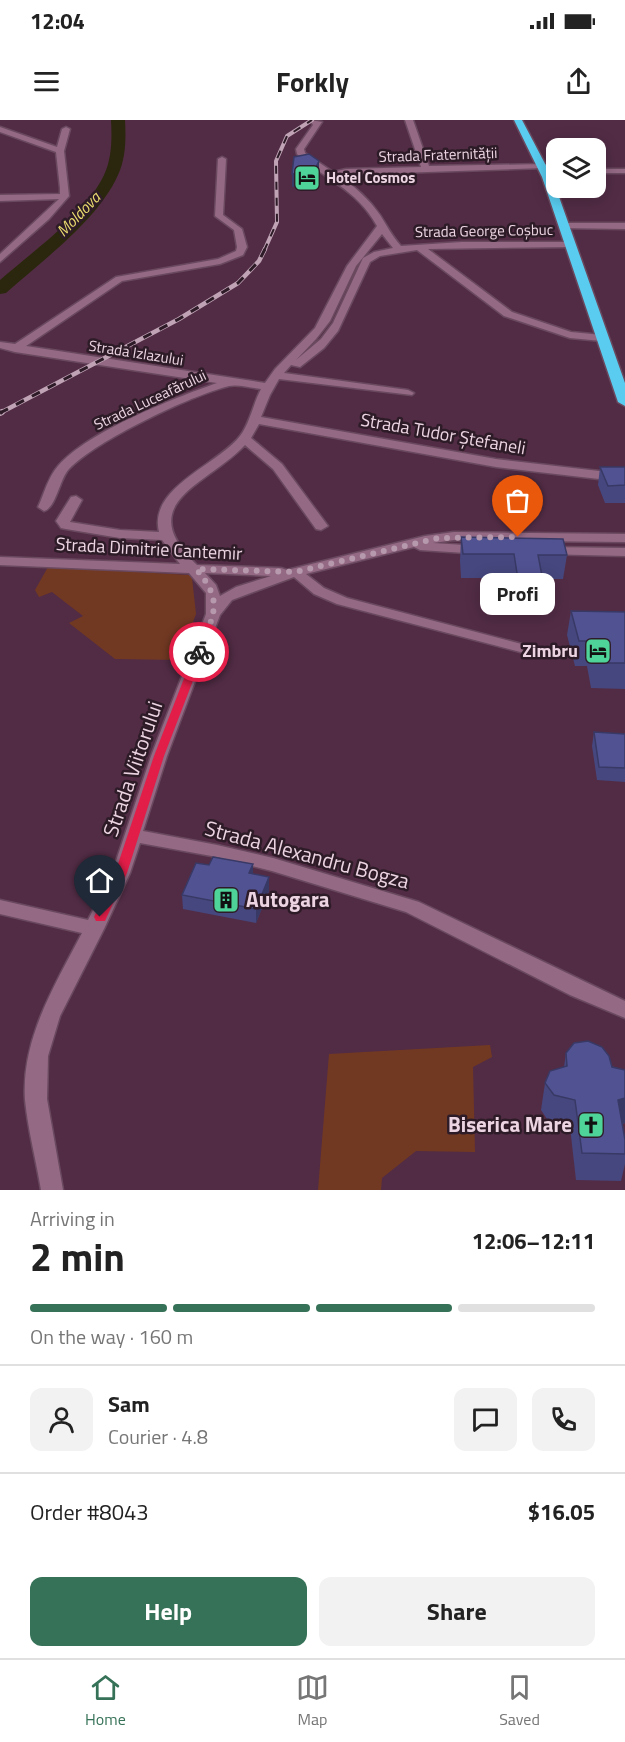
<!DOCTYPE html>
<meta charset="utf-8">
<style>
:root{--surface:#fff;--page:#f2f2f2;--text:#222;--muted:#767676;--line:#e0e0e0;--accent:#367258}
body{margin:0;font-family:"Titillium Web",sans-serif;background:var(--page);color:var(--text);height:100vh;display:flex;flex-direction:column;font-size:22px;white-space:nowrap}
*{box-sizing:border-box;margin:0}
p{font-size:20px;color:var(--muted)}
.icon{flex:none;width:33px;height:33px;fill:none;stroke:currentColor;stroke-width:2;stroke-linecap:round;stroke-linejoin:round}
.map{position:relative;height:1070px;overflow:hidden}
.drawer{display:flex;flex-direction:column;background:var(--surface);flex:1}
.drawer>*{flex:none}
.controls{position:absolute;left:546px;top:18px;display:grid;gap:12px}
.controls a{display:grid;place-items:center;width:60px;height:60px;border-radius:12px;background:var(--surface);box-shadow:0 3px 15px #0003;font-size:30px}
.pin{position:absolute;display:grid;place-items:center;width:51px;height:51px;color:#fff;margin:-62px -26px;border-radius:50% 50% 50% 0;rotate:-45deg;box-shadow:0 0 6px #0007}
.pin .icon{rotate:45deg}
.courier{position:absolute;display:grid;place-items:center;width:60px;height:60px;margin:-30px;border:4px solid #e11d48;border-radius:50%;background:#fff;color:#222;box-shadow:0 2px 8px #0007}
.bubble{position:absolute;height:42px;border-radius:12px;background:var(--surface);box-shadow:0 3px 15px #0003;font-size:20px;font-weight:700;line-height:42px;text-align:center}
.head em{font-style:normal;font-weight:700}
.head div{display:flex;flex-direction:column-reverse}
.head{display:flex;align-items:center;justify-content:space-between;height:102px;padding:0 30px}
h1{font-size:39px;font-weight:700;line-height:45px}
.bar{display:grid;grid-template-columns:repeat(4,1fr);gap:9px 6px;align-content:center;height:72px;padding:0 30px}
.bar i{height:8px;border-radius:4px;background:var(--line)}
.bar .on{background:var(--accent)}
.bar p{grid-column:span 4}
.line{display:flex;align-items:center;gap:15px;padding:0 30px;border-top:2px solid var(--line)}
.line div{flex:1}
.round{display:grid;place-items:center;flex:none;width:63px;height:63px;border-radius:12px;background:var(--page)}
.cta{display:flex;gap:12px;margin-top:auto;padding:12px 30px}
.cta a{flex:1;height:69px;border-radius:12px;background:var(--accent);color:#fff;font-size:24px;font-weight:700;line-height:69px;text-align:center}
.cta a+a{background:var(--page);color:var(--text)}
.status{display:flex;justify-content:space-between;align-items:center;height:42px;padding:0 30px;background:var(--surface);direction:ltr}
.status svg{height:16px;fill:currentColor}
header{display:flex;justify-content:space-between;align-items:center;height:78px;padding:0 30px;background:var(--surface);font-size:27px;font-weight:700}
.tabs{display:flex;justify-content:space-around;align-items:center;height:84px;border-top:2px solid var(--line);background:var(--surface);font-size:16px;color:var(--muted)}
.tabs a{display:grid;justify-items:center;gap:3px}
.tabs .on{color:var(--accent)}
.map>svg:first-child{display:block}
</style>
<div class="status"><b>12:04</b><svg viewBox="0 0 49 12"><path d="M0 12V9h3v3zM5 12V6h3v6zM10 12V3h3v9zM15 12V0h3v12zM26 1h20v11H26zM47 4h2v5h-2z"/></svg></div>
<header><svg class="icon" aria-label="menu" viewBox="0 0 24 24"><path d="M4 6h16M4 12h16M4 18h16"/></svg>Forkly<svg class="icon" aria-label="share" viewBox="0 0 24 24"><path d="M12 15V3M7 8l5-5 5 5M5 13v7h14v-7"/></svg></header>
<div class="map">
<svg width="625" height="1070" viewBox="0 0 625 1070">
<rect width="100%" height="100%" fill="#522c45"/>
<path fill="#723922" d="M48,447L189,455L192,458L196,494L179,540L115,539L69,503L83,496L52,472L39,477L35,470Z
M490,925L492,937L473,947L475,1032L416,1031L382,1058L381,1070H318L329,934Z"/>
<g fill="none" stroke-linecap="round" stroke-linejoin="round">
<path fill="#2b270e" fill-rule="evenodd" d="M111,0H125C126,18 126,38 118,55C98,100 43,140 6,173L0,174V160C33,131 85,95 104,55C112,38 112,18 111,0Z"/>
<defs>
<path id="minor" d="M310,0L322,2L304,29L305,33L333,52L346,49L421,47L405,0H413L429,46L546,44L547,46L543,48L338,55C353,65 370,80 380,95C387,106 392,116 401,126L462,122H573L575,124L570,127L428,129L512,192L571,212L602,215L607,218L602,221L570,218L504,196L417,130L380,136L370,142L338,211L324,228L300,247L291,245L284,253L408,270L414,273L412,275L279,259L270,275L261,297L496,339L625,354V362L496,347L259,304L251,318L282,344L328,406L321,410L316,409L273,349L245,325C208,365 131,382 197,445L281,448L287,450L425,416L454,412L625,414V422L454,420L433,423L480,426L487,430L480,434L420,430L414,427L306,454L324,468L347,478L533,527L535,530L528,534L337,484L314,474L294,457L232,480L220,495L167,636L143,711L217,725L273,738L419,782L625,881V898L570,875L406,792L272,751L217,737L140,723L130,753L104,809L60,896L48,936L47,979L63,1070H41C36,1040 28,1010 25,980C21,919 55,865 82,813L0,794V780L88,800L112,753L151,636L206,494V473L189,453L0,445V437L180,444L162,420L120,418L66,409L61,408L56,401L71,377L76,376L82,380L70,402L120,410L159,412C148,367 218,345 240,316C250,303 253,284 261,269C252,268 238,264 229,266C190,276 97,320 69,349C60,358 56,388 44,391L38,387C44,374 48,357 58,346C89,311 172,279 217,263L15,232L0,228V222L15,224L116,157L218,139L236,131L237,127L234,110L215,96L218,39L222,37L226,39L223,95L242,109L247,127L243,135L220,144L122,161L26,226L265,263L275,249L315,208L347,146L377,106C356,68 325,60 297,34L296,29L313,5ZM382,114L393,128L374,132L363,138L333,203L321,219L296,240L316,219L330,201L356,146ZM205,453L271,456L236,467L220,476L216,465Z
M0,7L57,27L62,9L66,7L70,9L64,31L69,76L49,99L0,142V134L59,79L0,81V75L60,74V68L56,32L0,12Z
M596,49H625V53H596Z
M564,103H625V109L561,108V104Z
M546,427L625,428V436L541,434L539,431Z"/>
<path id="highway" d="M514,0H522L552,57L625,263V286L618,282L542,57Z"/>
</defs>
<use href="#minor" stroke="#6a495f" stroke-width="3"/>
<use href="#highway" stroke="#6a495f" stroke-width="3"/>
<use href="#minor" fill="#946984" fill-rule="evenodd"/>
<use href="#highway" fill="#59ccef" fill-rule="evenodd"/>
<defs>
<path id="rail-far2" d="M264,131L277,102L276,41L287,16L312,0"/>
<path id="rail-far1" d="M0,293L179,199L238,163L259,141L265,129"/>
<path id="rail" d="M0,293L2,292"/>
</defs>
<use href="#rail-far2" stroke="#c0a4b6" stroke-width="4"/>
<use href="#rail-far1" stroke="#c0a4b6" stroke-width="4.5"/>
<use href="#rail" stroke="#c0a4b6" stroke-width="6"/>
<use href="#rail-far2" stroke="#2d1c27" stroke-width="2" stroke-dasharray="8" stroke-linecap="butt"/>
<use href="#rail-far1" stroke="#2d1c27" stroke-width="3" stroke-dasharray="9" stroke-linecap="butt"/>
<use href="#rail" stroke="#2d1c27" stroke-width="4" stroke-dasharray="11" stroke-linecap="butt"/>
</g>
<path fill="#46477e" d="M600,347H625V383H605L598,365Z
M461,417L567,435L563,459H543L544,466L541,491L516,490L511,458H461L460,441Z
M571,491L625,492V569L591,568L587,546H575L567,515Z
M594,612L625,614V662L597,660L592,626Z
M209,745L269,757V771L256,803L183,789L182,775Z
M566,933L625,950V1003L622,1004L625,1020V1044L621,1061L576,1060L570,1007L549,1002L541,990L545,963L564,947Z"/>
<path fill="#393966" d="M319,41V54L314,64L292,67V54Z
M253,744V758L249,753Z
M269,757V771L256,803V789Z
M625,978V1003L612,1007L618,980Z"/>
<path fill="#515292" stroke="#393966" stroke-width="1.5" d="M309,34L319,41L314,51L292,54L294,37Z
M600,347H625V365L608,366Z
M461,417L563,419L567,435H538L544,466H519L514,434H463Z
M571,491L625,492V543H594L590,521H579Z
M594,612L625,614V648L599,647Z
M213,737L253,744L249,753L269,757L256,789L182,775L196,743L209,745Z
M588,921L602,927L609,936L612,947L625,950V978L618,980L625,1020V1034L582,1033L575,980L554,975L545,963L550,951L567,946L566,933L574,923Z"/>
<path fill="#e11d48" d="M195,530L204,532L164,636L127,753L105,801H96L94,797L115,753L154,636Z"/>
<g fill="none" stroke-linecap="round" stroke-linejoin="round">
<path stroke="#b699ac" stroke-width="6" stroke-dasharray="0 10.8" d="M199,532C213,495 225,482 196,449L296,452L438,418L518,417"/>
</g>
<defs>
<symbol id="hotel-square" viewBox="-11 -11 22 22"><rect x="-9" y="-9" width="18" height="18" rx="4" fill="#4ed399" stroke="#2d1c27"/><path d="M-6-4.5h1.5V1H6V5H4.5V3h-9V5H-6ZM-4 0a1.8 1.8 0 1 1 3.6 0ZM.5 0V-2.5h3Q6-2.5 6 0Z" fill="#111"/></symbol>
<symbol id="building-square" viewBox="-11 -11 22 22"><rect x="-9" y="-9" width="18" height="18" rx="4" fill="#4ed399" stroke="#2d1c27"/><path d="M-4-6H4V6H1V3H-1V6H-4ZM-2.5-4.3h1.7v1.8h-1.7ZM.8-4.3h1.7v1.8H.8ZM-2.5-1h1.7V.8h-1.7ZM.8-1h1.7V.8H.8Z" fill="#111"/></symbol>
<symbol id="church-square" viewBox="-11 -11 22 22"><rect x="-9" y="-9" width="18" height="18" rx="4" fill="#4ed399" stroke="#2d1c27"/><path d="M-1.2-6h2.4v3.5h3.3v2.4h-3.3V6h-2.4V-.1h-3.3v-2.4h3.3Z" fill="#111"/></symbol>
</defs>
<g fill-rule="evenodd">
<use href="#hotel-square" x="292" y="43" width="30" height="30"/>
<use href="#hotel-square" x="583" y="516" width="30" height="30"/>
<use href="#building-square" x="211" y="765" width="30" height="30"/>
<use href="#church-square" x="576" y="990" width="30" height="30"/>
</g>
<g text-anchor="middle" stroke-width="5" stroke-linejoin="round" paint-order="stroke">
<g font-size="15" fill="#ecd4e3" stroke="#2d1c27">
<text transform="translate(438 35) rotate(-2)" y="5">Strada Fraternității</text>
<text transform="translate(484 111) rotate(-1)" y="5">Strada George Coșbuc</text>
<text transform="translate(136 233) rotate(9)" y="5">Strada Izlazului</text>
<text transform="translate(150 280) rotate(-25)" y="5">Strada Luceafărului</text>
</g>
<g font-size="15" font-weight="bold" fill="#ecd4e3" stroke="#2d1c27" text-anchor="start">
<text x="326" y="63">Hotel Cosmos</text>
</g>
<g font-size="16" font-style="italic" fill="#eadb6e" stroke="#2d1c27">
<text transform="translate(78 94) rotate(-46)" y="6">Moldova</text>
</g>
<g font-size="18" fill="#ecd4e3" stroke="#2d1c27">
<text transform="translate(443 314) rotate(10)" y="6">Strada Tudor Ștefaneli</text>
<text transform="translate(149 429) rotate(3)" y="6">Strada Dimitrie Cantemir</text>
</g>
<g font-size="18" font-weight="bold" fill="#ecd4e3" stroke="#2d1c27" text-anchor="end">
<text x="578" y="537">Zimbru</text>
</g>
<g font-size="21" fill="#ecd4e3" stroke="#2d1c27">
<text transform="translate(133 649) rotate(-71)" y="7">Strada Viitorului</text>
<text transform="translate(307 735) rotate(15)" y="7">Strada Alexandru Bogza</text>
</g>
<g font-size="21" font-weight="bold" fill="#ecd4e3" stroke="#2d1c27" text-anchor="start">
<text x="246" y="787">Autogara</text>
<text x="572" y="1012" text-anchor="end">Biserica Mare</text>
</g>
</g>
</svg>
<div class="controls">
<a><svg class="icon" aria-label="layers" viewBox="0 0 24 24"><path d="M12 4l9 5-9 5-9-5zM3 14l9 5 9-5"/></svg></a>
</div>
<div class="pin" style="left:518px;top:417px;background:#ea580c"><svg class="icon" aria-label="bag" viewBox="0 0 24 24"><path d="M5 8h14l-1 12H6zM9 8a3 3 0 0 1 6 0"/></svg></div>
<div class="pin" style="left:100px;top:797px;background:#1f2937"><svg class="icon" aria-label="home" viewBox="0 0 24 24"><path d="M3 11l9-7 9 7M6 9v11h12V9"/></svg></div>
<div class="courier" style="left:199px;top:532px"><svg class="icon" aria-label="bike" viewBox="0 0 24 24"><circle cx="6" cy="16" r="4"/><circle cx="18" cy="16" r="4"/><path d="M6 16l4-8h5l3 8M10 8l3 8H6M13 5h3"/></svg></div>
<div class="bubble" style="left:480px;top:453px;width:75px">Profi</div>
</div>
<section class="drawer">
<div class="head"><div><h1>2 min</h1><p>Arriving in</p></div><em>12:06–12:11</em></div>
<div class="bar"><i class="on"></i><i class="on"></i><i class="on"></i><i></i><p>On the way · 160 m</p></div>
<div class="line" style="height:108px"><a class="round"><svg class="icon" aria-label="person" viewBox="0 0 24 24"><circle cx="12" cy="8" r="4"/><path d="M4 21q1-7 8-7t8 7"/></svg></a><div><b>Sam</b><p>Courier · 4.8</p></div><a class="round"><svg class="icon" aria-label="chat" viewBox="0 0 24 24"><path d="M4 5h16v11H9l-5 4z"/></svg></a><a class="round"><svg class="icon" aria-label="phone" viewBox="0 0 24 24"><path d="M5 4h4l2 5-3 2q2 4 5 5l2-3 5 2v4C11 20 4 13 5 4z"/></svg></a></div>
<div class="line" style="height:78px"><div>Order #8043</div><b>$16.05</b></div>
<div class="cta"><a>Help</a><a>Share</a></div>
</section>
<nav class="tabs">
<a class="on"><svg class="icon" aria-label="home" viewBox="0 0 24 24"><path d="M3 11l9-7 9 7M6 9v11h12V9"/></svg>Home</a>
<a><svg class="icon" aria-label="map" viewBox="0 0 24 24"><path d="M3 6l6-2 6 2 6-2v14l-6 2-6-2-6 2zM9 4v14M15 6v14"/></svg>Map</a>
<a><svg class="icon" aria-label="saved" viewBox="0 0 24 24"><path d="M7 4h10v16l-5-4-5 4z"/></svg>Saved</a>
</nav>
